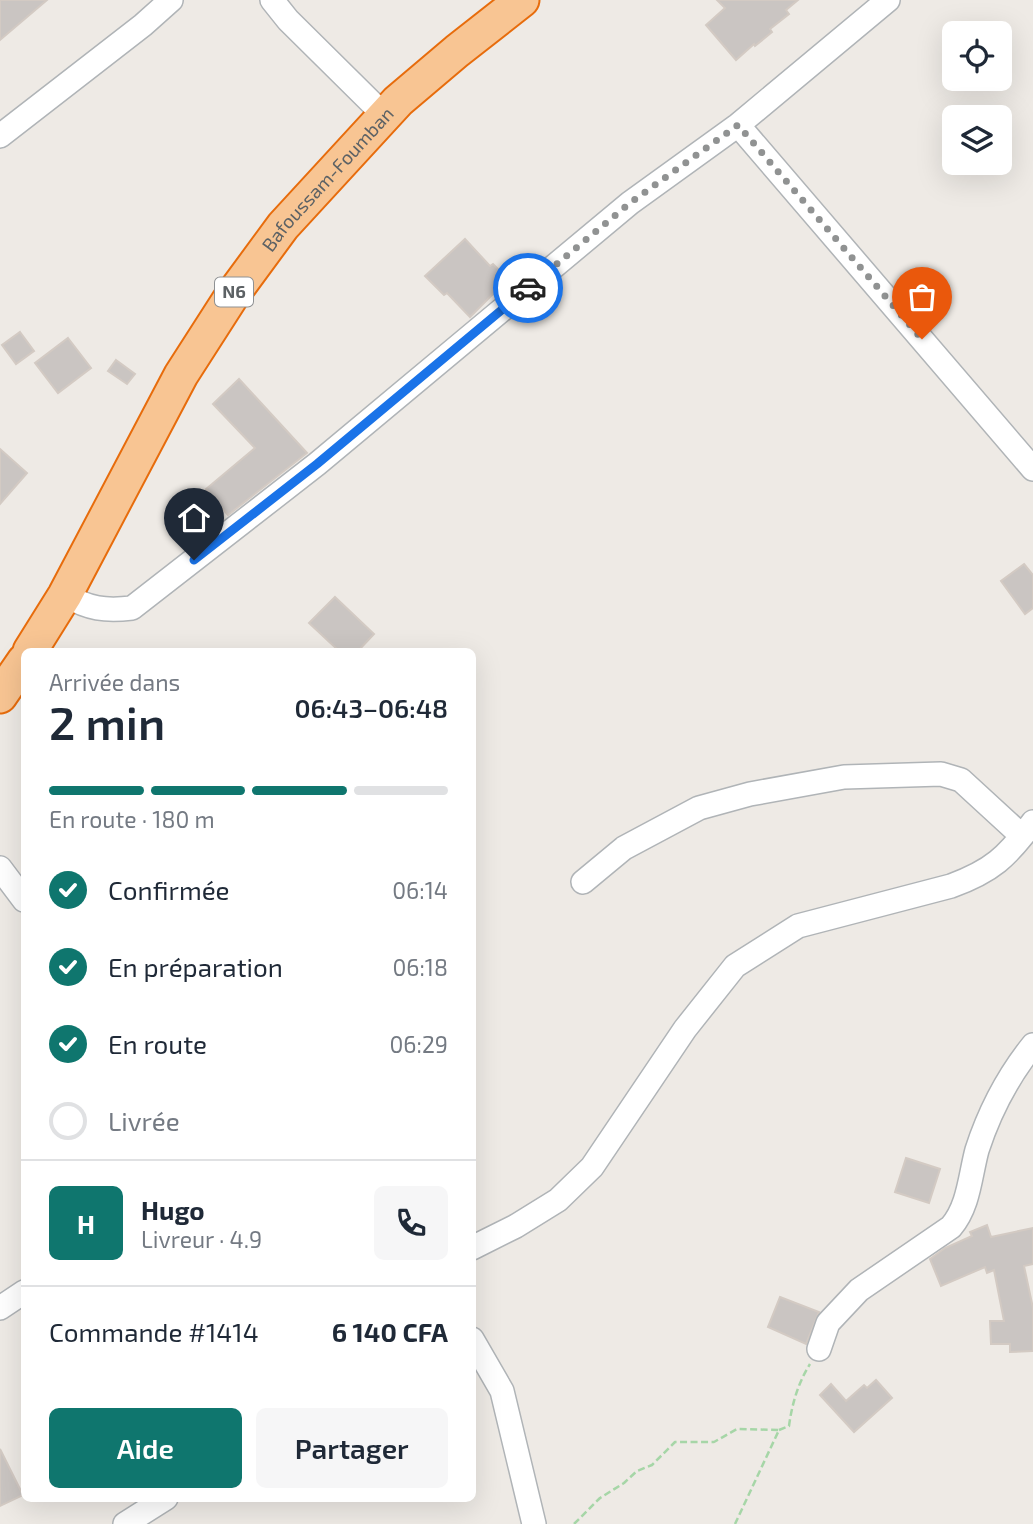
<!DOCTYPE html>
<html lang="fr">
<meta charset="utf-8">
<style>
:root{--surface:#fff;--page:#f6f6f7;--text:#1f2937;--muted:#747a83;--line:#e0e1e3;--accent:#0f766e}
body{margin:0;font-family:"Exo 2",sans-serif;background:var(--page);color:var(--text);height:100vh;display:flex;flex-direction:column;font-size:26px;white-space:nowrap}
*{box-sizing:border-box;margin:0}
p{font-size:23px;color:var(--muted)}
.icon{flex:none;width:38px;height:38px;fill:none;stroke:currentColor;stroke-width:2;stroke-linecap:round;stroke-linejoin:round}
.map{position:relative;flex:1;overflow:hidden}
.sheet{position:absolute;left:21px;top:648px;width:455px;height:854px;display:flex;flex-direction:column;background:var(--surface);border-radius:10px;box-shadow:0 7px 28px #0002}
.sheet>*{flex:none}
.tools{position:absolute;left:942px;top:21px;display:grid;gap:14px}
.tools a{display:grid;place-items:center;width:70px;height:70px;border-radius:10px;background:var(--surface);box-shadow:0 7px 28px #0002;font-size:35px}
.pin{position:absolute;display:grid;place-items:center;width:60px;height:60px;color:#fff;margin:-72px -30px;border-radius:50% 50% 50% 0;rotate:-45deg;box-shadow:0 0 7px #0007}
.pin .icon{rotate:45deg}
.courier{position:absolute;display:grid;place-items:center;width:70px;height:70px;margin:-35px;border:5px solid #1a73e8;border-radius:50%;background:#fff;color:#222;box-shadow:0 2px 9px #0007}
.head em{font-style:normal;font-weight:600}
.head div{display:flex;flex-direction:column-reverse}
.head{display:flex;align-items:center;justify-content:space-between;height:119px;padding:0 28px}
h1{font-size:46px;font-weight:600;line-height:52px}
.bar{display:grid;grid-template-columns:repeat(4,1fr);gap:10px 7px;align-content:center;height:84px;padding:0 28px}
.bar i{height:9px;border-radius:5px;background:var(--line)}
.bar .active{background:var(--accent)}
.bar p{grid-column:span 4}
.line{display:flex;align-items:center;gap:18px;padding:0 28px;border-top:2px solid var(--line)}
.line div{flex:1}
.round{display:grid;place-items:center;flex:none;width:74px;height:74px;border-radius:10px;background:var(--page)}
ol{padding:0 28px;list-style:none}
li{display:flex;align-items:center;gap:21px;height:77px}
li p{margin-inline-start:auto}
li .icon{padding:7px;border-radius:50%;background:var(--accent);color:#fff;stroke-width:4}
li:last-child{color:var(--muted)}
li i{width:38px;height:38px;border:4px solid var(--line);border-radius:50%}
.action{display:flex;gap:14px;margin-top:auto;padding:14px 28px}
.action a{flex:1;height:80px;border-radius:10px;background:var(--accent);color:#fff;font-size:28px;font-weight:600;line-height:80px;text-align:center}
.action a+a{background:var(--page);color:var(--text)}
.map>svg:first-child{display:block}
</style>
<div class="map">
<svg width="1033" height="1524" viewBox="0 0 1033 1524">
<rect width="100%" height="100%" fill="#eeeae5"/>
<path fill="#cac5c2" stroke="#d3cac3" stroke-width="2" d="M0,0H47L0,40Z
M717,0H798L786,10L789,14L770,29L772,32L755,46L754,44L736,60L706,25L725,8Z
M465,239L490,266L493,264L508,279L470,317L447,293L444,295L425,276Z
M20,332L34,351L16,364L2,345Z
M68,338L91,368L58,393L35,363Z
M116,360L135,374L127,384L108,371Z
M239,379L307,453L228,515L206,489L255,448L213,404Z
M0,449L27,473L0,504Z
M1024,564L1033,575V608L1025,614L1001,581Z
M335,597L374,634L358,651H339L309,623Z
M906,1158L940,1169L929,1203L895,1192Z
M987,1225L991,1237L1033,1228V1264L1024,1266L1033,1308V1351L1010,1352V1344H991L990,1321H1004L994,1270L987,1273L985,1267L941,1286L930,1259L945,1248L972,1236L970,1232Z
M780,1297L819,1312L806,1344L768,1327Z
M876,1380L892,1398L854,1432L820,1395L831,1384L846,1401L864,1385L867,1388Z
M0,1449L23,1495L0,1506Z"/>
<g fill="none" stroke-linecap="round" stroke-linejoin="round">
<defs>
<path id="minor" d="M272,0L288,20L384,115
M738,125L1033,469
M0,136L143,25L171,0
M65,595C89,609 105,611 132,608L317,464L630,203L738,125L888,0
M0,868L24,900
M583,882L624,848L699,808L750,794L844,777L941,774L961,780L1022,836
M472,1248L516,1226L558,1200L592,1167L685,1029L735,966L798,926L951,886C992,871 1007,857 1033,822
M0,1308L24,1292
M472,1339L502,1391L534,1524
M819,1349L828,1323L859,1290L951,1227C969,1206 970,1176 977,1150C989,1113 1009,1075 1033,1045
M125,1524L166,1498"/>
<g id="highway">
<path id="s1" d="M30,651L65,595L181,375L233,294L283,226L398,101L457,51L522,0"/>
<path d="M0,696L24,661"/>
</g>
</defs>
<use href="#minor" stroke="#b0b4b7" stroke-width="26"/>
<use href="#highway" stroke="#e76c0c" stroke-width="37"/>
<path stroke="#a6d6a7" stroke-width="2.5" stroke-dasharray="7 3.5" stroke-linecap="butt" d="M779,1430L789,1426C792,1404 798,1383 810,1364
M574,1524L600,1498L624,1483L637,1471L652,1465L675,1442H714L737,1429L779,1430L735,1524"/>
<use href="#minor" stroke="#fff" stroke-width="23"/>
<use href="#highway" stroke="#f8c593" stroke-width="33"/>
</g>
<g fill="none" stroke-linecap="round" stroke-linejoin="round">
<path stroke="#909292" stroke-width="7" stroke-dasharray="0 12.6" d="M528,288L630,203L738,125L922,339"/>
<path stroke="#1a73e8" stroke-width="9" d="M194,560L317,464L528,288"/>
</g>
<g text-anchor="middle" stroke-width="5" stroke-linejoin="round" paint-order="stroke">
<rect fill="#fff" stroke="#8e9193" stroke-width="2" x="215" y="277.5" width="38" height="29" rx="5"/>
<g font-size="18" font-weight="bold" fill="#5d6265">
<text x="234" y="298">N6</text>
</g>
<g font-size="19" fill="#5d6265" stroke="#fff">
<text dy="7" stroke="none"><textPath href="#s1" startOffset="560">Bafoussam-Foumban</textPath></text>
</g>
</g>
</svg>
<div class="tools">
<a><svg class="icon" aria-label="locate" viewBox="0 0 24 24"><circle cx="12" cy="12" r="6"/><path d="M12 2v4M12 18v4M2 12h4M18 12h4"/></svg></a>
<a><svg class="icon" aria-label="layers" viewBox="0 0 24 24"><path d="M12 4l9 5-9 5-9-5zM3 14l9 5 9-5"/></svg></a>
</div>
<div class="pin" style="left:922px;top:339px;background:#ea580c"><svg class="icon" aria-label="bag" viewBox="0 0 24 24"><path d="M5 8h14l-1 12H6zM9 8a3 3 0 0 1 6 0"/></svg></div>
<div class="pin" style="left:194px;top:560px;background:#1f2937"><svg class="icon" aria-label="home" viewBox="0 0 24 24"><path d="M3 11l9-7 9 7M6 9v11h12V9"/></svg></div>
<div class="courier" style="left:528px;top:288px"><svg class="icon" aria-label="car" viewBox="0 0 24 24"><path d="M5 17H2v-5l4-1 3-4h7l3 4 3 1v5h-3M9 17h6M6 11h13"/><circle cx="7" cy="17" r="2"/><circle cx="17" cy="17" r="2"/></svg></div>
<section class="sheet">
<div class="head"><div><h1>2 min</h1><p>Arrivée dans</p></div><em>06:43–06:48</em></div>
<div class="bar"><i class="active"></i><i class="active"></i><i class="active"></i><i></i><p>En route · 180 m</p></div>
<ol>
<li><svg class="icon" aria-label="check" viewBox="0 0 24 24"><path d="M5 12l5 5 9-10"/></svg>Confirmée<p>06:14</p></li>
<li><svg class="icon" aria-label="check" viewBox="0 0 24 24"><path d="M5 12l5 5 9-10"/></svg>En préparation<p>06:18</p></li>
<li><svg class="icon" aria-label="check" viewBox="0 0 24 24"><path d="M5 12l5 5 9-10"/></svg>En route<p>06:29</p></li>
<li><i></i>Livrée</li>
</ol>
<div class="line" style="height:126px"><b class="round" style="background:var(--accent);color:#fff">H</b><div><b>Hugo</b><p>Livreur · 4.9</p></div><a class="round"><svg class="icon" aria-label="phone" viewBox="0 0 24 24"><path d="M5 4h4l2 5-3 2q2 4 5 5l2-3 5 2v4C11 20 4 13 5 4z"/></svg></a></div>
<div class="line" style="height:91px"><div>Commande #1414</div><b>6 140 CFA</b></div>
<div class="action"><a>Aide</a><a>Partager</a></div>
</section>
</div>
